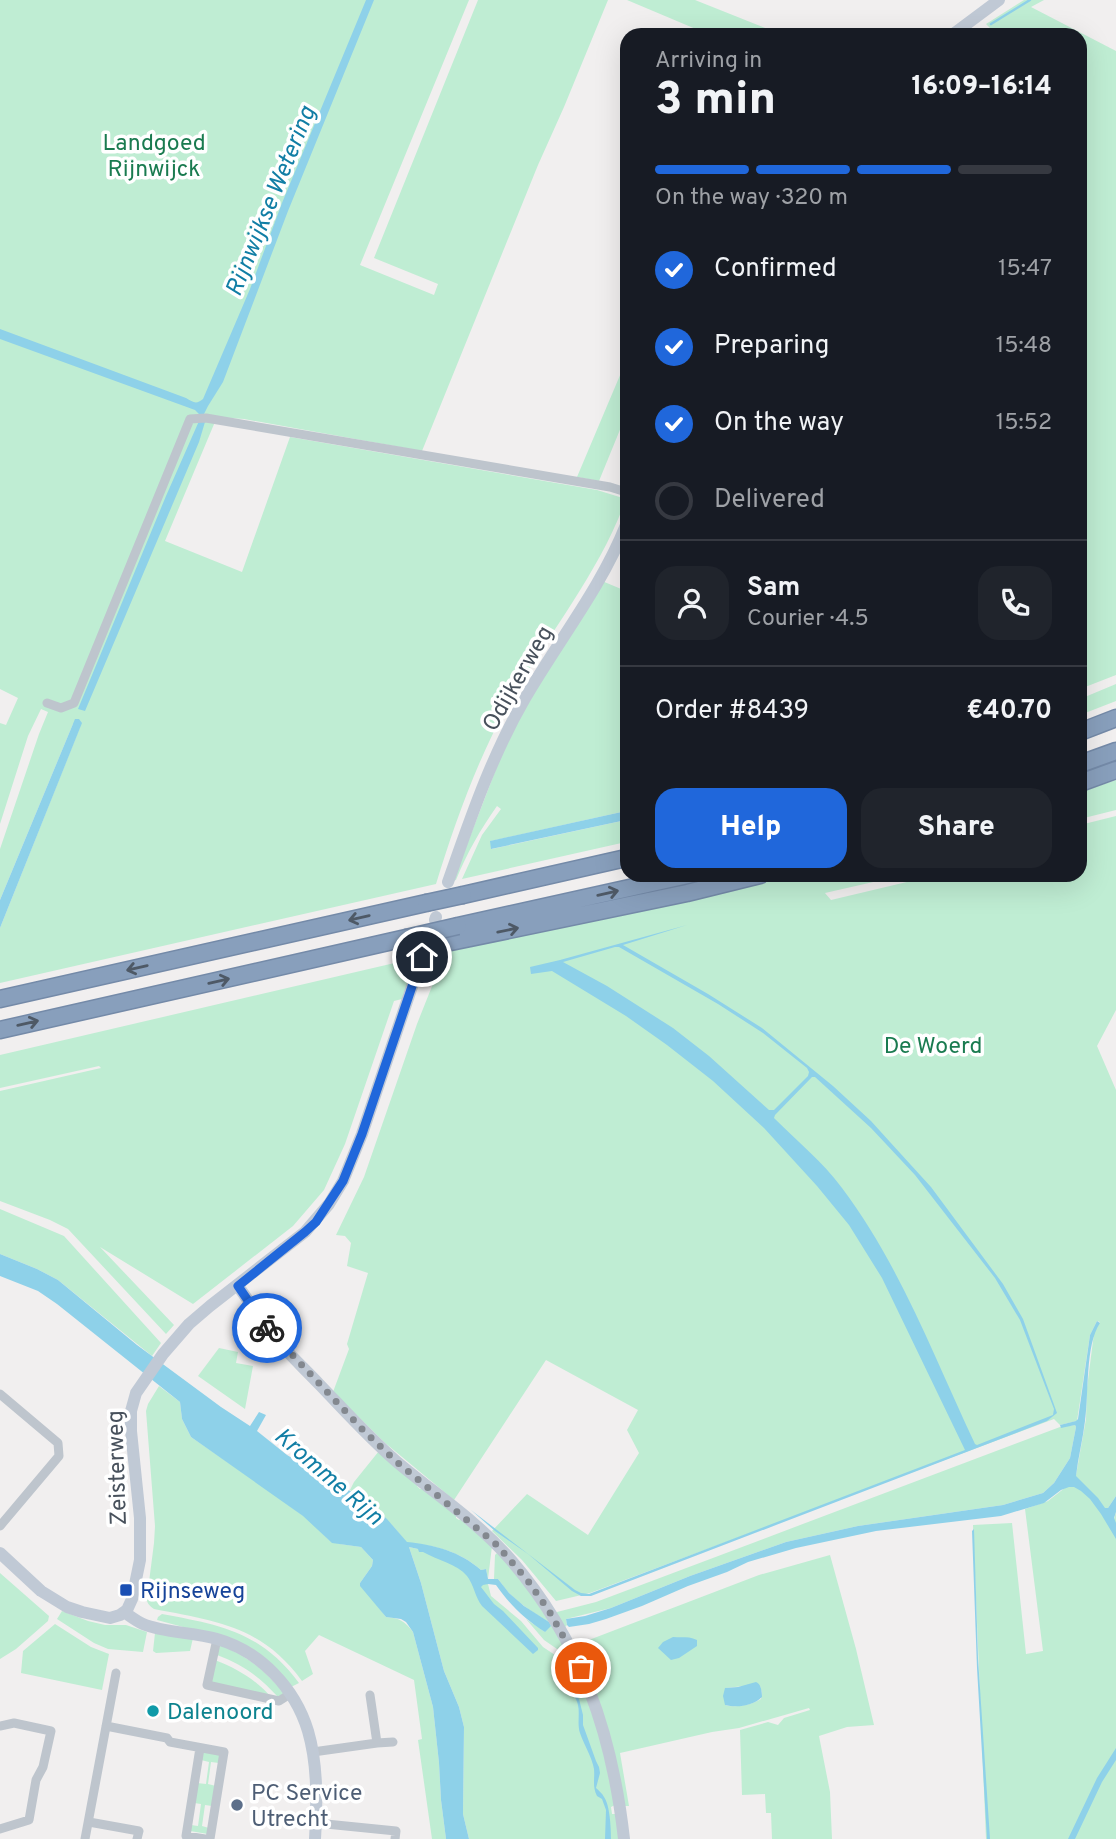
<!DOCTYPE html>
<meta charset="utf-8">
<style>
:root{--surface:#171b24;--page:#20242c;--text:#f1f3f6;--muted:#9ea1a6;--line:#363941;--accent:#2067db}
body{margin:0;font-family:Overpass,sans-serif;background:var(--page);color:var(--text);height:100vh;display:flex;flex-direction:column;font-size:26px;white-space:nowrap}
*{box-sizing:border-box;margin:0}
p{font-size:23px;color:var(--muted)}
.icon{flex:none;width:38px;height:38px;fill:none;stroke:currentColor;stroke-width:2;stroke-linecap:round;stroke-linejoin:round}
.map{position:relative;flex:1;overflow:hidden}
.panel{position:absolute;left:620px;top:28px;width:467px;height:854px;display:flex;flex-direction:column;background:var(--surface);border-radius:21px;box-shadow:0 7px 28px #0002}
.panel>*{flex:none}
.pin{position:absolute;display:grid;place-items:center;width:60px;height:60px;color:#fff;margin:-30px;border:4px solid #fff;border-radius:50%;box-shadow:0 2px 7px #0007}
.courier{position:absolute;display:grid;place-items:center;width:70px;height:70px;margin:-35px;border:5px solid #2067db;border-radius:50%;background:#fff;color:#222;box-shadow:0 2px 9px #0007}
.summary em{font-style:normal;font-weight:800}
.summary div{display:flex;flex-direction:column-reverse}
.summary{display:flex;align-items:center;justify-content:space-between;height:119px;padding:0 35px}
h1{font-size:46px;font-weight:800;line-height:52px}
.bar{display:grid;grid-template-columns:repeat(4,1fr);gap:10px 7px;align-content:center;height:84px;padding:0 35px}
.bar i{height:9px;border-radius:5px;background:var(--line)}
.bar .selected{background:var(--accent)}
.bar p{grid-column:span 4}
.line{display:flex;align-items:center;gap:18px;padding:0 35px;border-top:2px solid var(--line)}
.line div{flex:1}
.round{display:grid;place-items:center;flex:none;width:74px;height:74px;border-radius:21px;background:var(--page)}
ol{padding:0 35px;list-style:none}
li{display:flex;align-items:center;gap:21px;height:77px}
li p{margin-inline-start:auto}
li .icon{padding:7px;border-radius:50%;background:var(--accent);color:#fff;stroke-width:4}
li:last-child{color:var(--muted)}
li i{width:38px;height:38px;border:4px solid var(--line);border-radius:50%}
.cta{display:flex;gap:14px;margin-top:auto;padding:14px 35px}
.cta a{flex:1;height:80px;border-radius:21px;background:var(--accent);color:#fff;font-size:28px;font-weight:800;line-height:80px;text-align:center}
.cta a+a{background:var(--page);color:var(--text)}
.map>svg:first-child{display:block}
</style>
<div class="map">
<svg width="1116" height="1839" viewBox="0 0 1116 1839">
<rect width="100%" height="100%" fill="#f1efef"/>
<path fill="#bfedd3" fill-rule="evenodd" d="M0,0H469L360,265L434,295L438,284L374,258L478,0H608L564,107L538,165L422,451L244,419L217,417L165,541L242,572L290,437L597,490L626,499C602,567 552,630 515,692C480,752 456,819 436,884L0,983V928L80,727L73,724L0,900V849L39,734L48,712L41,709L28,736L0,824V723L6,725L18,698L0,689Z
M627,0H695L783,35H710Z
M1024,0H1044L1031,7L1116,51V675L1080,689V35H997L986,24Z
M626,361V415L599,481L577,477Z
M602,581L626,591V811L491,841L492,849L626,820V842L462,879L482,835L501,809L497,806C480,830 467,853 456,880L453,881L506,743L537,688Z
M1116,684V701L1080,715V699Z
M1116,780V810L1080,819V792Z
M1116,816V1010L1097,1046L1116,1090V1496L1108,1508L1114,1519L1116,1512V1839H986L973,1525L1012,1523L1026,1654L1043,1651L1025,1509L1048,1501L1066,1487L1076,1475L1086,1419L1087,1388L1094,1333L1100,1322L1097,1321L1090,1335L1077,1421L1060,1425L1054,1419L590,1593L556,1601L522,1560L492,1531L527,1494L588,1535L639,1453L627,1430L638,1410L546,1360L454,1500L384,1442L333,1392L349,1349L347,1344L368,1273L347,1266L351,1243L345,1236L336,1235L364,1177L417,1024L446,951L668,903L785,875H904L825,893L831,900L911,881L928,875H1080V825Z
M416,958L402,999L394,1001L345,1144L324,1190L293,1226L193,1304L100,1247L174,1325L166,1334L68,1229L50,1220L0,1201V1091L101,1068L99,1066L0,1088V1055Z
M0,1209L64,1236L161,1343L152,1356L58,1280L37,1269L0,1254Z
M219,1348L238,1352L236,1363L253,1366L245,1409L198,1376Z
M159,1386L180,1402L182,1419L191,1437L268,1490L309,1520L329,1540L340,1544L361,1547L373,1560L372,1566L360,1583L386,1617C399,1618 405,1621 413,1632L433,1707L439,1763L441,1800L446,1839H432L418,1740L422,1739L414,1680L319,1635L305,1651L313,1674L302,1681C262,1626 216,1621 154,1609C148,1605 146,1602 147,1595H150L152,1583L149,1582L154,1543L155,1526L146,1411L148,1404Z
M1075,1425L1076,1427L1070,1458L1054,1483L1043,1493L1003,1505L858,1526L786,1542L690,1576L611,1608L566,1619L567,1625L564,1628L556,1613L557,1612L596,1602L1060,1427Z
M379,1451L417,1484V1486L420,1489L423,1488L456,1514V1518L459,1520L461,1519L492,1546L488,1579L486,1569L481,1570C459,1551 435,1545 407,1543C390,1521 372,1504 350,1490L354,1482Z
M419,1546L491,1581L488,1584L491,1596L521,1621L543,1647L558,1657L570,1655L597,1723L615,1805L611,1807L612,1814H617L620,1839H469L463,1814L464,1727L459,1707L444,1671L421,1583L409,1547L418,1549Z
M497,1553L517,1573L567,1648L557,1649L544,1640L526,1619L545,1632L549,1622C535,1614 521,1605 509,1593C505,1589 502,1584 498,1579H494L495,1555Z
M830,1555L856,1649L874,1725L847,1727L819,1736L830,1792L832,1839H772L771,1813H766L765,1794L742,1795L740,1730L768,1722L778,1725L784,1718L810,1710L809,1708L739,1728L712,1732L620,1753L629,1806H624L575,1648L581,1643L759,1575ZM744,1686H760L762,1693L761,1699C751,1705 736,1708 725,1705L726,1688Z
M0,1573L49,1616L48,1621L16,1649L0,1659Z
M62,1611L88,1621L105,1625H126L147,1632L143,1652L108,1649L94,1643L57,1619Z
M162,1614C221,1625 261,1632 299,1683L291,1687L280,1674L183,1627L157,1620L158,1617Z
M55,1624L91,1647L109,1654L102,1690L21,1673L23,1651Z
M155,1633L193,1638L190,1651L156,1653L153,1651Z
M220,1645C250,1658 262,1668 284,1693L278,1697C259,1676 243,1665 217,1655Z
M215,1660C235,1668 254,1678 269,1695L210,1683Z
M202,1752L221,1755L219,1763L211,1762L208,1784L216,1786L212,1806L205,1805L202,1826L209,1828L208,1834L190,1831L191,1825L198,1826L201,1804L194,1803L197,1783L206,1784L209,1762L201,1760Z"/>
<path fill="#8ed1e9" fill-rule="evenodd" d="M366,0H374L288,211L223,382L208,406L204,414L200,415L195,410L0,339V329L186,398C193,402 196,405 203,399L250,289L282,203Z
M199,421L205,422L199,442L85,711L78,709L166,496Z
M75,719H79L82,723L0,928V900Z
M626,811V820L491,849L490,841Z
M687,925L623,945L708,994L762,1028L833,1086L871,1121L890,1142L931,1187L1003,1284L1023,1319L1057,1413L1047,1421L591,1596H581L572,1591L528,1554L495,1531L471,1510L575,1590L581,1593L589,1594L965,1450L882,1278L849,1225L817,1186L764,1128L713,1081L667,1045L626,1016L552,971L531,974L530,967L560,960ZM615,947H619L718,1004L763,1033L807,1068L809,1072L808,1076L774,1110H769L709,1056L673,1028L607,986L563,962ZM812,1077H815L871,1128L915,1175L995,1278L1020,1320L1054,1409L1053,1415L977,1445L975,1444C934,1357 900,1265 842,1188C823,1162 797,1141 774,1118L775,1115Z
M0,1254L37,1269L58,1280L137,1345L221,1407L250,1426L259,1412L266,1415L257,1431L287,1455L307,1467L361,1497L387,1519L407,1542C435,1545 459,1551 481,1570L486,1569L488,1579H498L509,1593L524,1606L549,1622L551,1626L545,1632C526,1620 509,1604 496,1585L488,1584L483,1585L481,1587L494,1604L503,1611L538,1648V1650L533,1654L482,1606C475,1597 474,1585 467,1576C457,1564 437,1560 423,1552H419L418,1549L409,1547L421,1583L444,1671L459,1707L464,1727L463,1814L469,1839H446L441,1800L439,1763L433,1707L413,1632L406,1622L401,1619L386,1617L360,1586V1583L372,1566L373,1560L361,1547L332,1543L303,1516L191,1437L182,1419L180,1402L57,1304L38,1291L0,1276Z
M1097,1321L1100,1323C1085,1345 1089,1394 1085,1421C1083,1439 1078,1457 1076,1476L1098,1498L1105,1508H1108L1116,1496V1512L1114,1518L1116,1523V1539L1101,1514L1090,1499L1081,1491L1074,1487H1069L1061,1490L1044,1503L1001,1516L876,1531L796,1548L748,1562L727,1572L688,1586L642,1606L606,1619L589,1624L569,1627L567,1625L566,1619L585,1616L611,1608L690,1576L786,1542L858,1526L1003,1505L1043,1493L1054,1483L1070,1458L1076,1427L1075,1425L1061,1428L1060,1425L1076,1421L1078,1419L1090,1335Z
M974,1529L978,1658L990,1839H987L977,1668L972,1531Z
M673,1637C682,1638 689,1636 697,1640V1646L679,1658L671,1660L658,1648L663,1642Z
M556,1671L564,1684L570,1688L579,1699L583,1715V1725L596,1761L599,1767L600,1773L596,1788C599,1791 602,1793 604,1797C610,1805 611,1829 611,1839H605L606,1810L602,1799L597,1796C592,1786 595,1779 594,1769C592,1757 584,1745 580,1733C577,1724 580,1714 578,1705C575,1688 556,1691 553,1672Z
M756,1682C761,1684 762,1691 762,1697C753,1706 737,1708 725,1705L723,1696L725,1688L738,1687Z
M1116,1748V1760L1102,1782L1075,1839H1068L1097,1778Z"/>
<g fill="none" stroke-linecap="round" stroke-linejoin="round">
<path stroke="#8ed1e9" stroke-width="2.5" d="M991,24L1030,0"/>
<defs>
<path id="highway" d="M1080,732L1116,718
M1080,764L1116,751
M1080,783L1116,770
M463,895L626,858
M458,926L688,875
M441,944L687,893L760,875
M0,999L426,903
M0,1030L406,938"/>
</defs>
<use href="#highway" stroke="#748aa8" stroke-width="19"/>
<path stroke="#bec5cd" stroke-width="9" d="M47,703L61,708L74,703L190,419L206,418L610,487L626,492
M0,1394L58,1443L59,1456L0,1526
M217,1639L207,1685L279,1701L290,1694
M0,1726L14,1723L51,1731L43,1767L36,1780L29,1820L0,1829
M106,1726L167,1738L170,1742L224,1752L210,1839
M377,1743L393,1742
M200,1748L186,1836L205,1839
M313,1752L377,1743L370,1695
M89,1822L139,1831L137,1839
M316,1823L396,1831L395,1839
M85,1839L116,1673"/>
<path stroke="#c0c9d5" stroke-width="12" d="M952,35L999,0
M448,882C470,820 491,757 524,700C558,641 601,588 626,525
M435,920L436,917
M238,1286C248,1300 258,1315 268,1329C283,1349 302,1366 319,1384C344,1410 369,1438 397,1462C435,1494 477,1521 510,1559C581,1641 612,1732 624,1839
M0,1553L41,1591L67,1607L82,1612L110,1618L120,1615L127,1610L132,1599L140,1560V1518L131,1431V1411L136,1393L163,1354L189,1324L210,1306L305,1232L329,1204L343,1181L362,1134L422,957
M124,1612C130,1616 136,1621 143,1624C164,1633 194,1632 217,1639C260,1651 295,1688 308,1731C318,1765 317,1804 315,1839"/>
<use href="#highway" stroke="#889fbc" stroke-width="16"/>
<defs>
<path id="highway-bridge" d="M426,903L463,895
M406,938L458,926
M417,949L441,944"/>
</defs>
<use href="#highway-bridge" stroke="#748aa8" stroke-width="19" stroke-linecap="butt"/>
<use href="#highway-bridge" stroke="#889fbc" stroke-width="16"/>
</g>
<defs><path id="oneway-shaft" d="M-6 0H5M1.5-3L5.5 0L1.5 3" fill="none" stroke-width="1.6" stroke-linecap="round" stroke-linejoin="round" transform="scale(1.75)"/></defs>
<g stroke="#4e5966">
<use href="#oneway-shaft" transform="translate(608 893) rotate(-13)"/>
<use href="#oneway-shaft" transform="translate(359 918) rotate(167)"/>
<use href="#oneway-shaft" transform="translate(508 930) rotate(-12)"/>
<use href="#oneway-shaft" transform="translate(137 968) rotate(167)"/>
<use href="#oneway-shaft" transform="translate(219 981) rotate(-13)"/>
<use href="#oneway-shaft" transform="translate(28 1023) rotate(-13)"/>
</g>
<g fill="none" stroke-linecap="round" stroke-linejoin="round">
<path stroke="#83888f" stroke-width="7" stroke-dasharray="0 12.6" d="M267,1328L364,1431L397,1462L497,1545L528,1581L549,1611L581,1668"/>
<path stroke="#2067db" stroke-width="9" d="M267,1328L238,1286L305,1232L316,1222L343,1181L362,1134L422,957"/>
</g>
<rect fill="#1a4fb4" stroke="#fff" stroke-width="2.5" x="119" y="1583" width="14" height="14" rx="3.5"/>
<circle fill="#0f9aa8" stroke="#fff" stroke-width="2.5" cx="153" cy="1711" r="7"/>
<circle fill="#5c6f8a" stroke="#fff" stroke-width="2.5" cx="237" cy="1805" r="7"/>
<g text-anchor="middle" stroke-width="7" stroke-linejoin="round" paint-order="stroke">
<g font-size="23" fill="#1a7b50" stroke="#fff">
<text x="154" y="150">Landgoed<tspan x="154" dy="26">Rijnwijck</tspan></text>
<text x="933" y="1053">De Woerd</text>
</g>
<g font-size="23" fill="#48515c" stroke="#fff">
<text transform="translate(517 678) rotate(-60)" y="8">Odijkerweg</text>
<text transform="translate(116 1468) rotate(-92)" y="8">Zeisterweg</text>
</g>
<g font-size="23" fill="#164399" stroke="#fff" text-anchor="start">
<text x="140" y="1598">Rijnseweg</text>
</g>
<g font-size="23" fill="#0d838f" stroke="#fff" text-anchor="start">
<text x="167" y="1719">Dalenoord</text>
</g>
<g font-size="23" fill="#4e5e75" stroke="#fff" text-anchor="start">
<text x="251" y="1800">PC Service<tspan x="251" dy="26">Utrecht</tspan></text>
</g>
<g font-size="24" font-style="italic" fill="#117ea5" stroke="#fff">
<text transform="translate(270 201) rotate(-68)" y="8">Rijnwijkse Wetering</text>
<text transform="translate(329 1476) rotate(41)" y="8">Kromme Rijn</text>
</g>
</g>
</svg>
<div class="pin" style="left:581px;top:1668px;background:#ea580c"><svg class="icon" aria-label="bag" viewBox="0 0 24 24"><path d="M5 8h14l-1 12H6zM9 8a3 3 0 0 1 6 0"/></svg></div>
<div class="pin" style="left:422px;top:957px;background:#1f2937"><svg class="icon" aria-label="home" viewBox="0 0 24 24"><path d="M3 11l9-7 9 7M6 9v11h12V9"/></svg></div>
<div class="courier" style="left:267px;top:1328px"><svg class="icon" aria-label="bike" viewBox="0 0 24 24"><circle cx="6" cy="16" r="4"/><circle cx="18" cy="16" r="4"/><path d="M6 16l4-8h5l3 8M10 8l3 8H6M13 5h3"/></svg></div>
<section class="panel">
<div class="summary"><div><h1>3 min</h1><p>Arriving in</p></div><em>16:09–16:14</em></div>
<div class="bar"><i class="selected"></i><i class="selected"></i><i class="selected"></i><i></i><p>On the way · 320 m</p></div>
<ol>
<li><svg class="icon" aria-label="check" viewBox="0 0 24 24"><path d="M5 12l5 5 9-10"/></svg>Confirmed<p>15:47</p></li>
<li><svg class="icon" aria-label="check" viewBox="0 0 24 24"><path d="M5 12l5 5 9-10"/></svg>Preparing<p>15:48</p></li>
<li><svg class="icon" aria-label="check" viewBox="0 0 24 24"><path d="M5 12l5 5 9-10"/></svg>On the way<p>15:52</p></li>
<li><i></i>Delivered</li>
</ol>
<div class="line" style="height:126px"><a class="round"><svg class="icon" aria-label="person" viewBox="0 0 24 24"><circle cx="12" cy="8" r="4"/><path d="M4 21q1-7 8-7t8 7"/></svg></a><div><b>Sam</b><p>Courier · 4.5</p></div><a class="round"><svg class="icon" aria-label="phone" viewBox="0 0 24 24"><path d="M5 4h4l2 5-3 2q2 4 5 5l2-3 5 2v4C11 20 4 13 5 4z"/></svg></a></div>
<div class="line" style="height:91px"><div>Order #8439</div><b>€40.70</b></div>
<div class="cta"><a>Help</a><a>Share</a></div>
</section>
</div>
